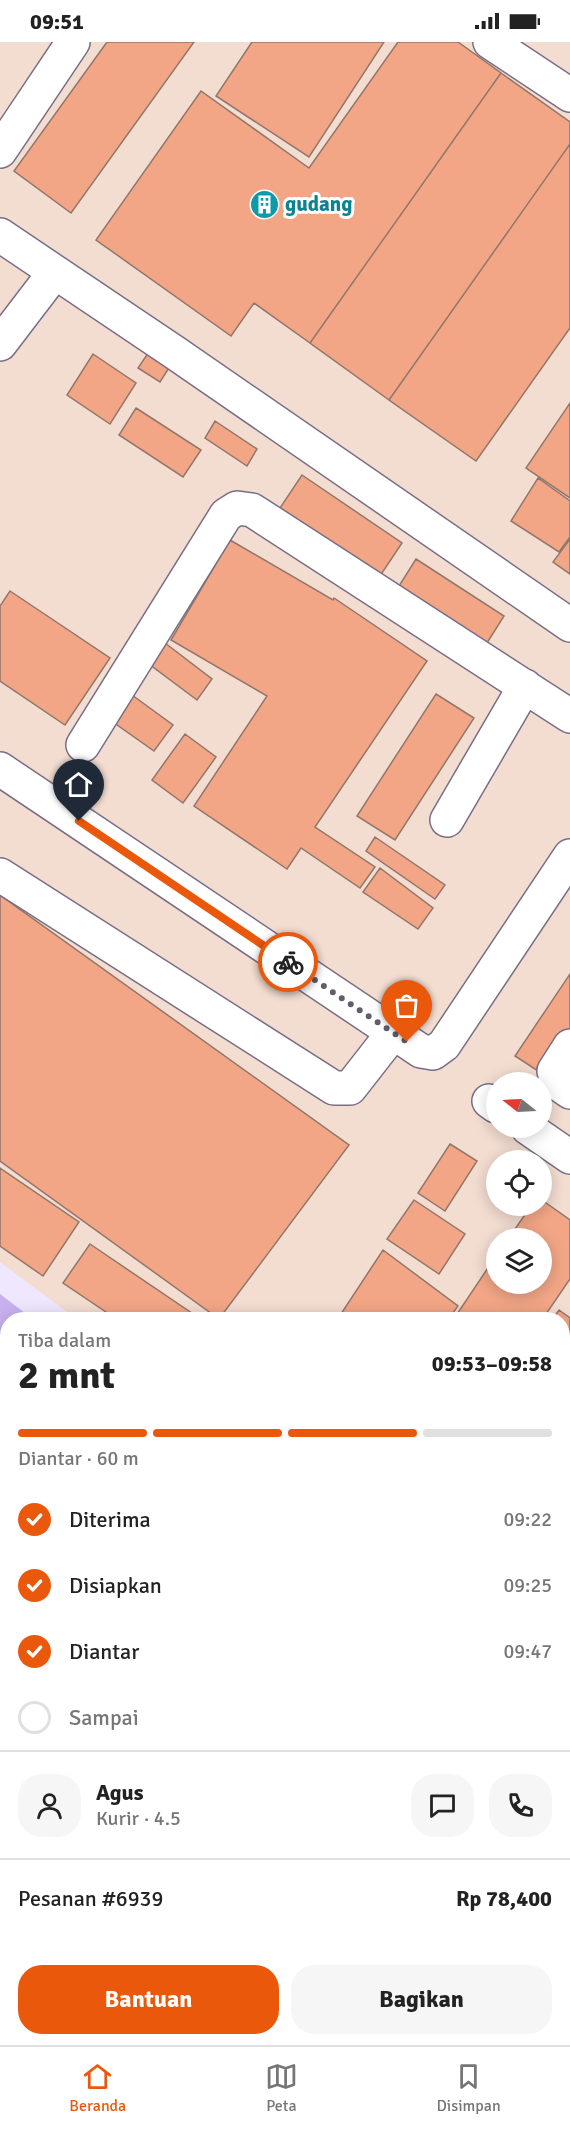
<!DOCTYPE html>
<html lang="id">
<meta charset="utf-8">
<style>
:root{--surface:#fff;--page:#f6f6f6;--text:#222;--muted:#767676;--line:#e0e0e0;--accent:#ea580c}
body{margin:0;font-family:Signika,sans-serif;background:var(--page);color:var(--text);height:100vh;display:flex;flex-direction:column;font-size:22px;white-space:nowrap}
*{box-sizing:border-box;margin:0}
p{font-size:20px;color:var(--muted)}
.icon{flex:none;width:33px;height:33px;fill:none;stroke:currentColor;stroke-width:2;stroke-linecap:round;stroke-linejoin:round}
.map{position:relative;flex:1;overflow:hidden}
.details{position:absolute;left:0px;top:1270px;width:570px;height:734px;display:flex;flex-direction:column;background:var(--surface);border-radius:24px 24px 0 0;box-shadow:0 3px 15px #0003}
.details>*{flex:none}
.needle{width:39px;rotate:288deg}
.buttons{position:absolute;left:486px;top:1030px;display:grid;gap:12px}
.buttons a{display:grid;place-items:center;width:66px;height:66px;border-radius:50%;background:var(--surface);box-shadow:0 3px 15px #0003;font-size:30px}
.pin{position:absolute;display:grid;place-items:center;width:51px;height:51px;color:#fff;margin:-62px -26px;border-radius:50% 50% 50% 0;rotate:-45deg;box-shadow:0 0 6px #0007}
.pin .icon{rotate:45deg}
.courier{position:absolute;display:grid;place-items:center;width:60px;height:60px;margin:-30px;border:4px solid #ea580c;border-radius:50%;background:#fff;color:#222;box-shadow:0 2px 8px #0007}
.headline em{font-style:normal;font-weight:700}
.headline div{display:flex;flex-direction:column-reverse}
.headline{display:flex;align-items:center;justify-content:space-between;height:102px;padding:0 18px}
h1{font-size:39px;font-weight:700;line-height:45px}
.bar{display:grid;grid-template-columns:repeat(4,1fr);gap:9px 6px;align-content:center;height:72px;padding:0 18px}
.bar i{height:8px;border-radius:4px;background:var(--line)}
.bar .current{background:var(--accent)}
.bar p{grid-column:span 4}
.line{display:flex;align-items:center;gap:15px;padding:0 18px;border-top:2px solid var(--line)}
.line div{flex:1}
.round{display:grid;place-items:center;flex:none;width:63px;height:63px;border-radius:24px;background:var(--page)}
ol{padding:0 18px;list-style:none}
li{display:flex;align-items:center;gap:18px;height:66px}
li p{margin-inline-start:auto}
li .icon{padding:6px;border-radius:50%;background:var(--accent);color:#fff;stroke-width:4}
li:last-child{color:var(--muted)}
li i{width:33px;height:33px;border:3px solid var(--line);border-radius:50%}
.primary-button{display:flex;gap:12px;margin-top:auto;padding:12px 18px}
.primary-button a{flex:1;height:69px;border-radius:24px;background:var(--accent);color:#fff;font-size:24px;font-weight:700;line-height:69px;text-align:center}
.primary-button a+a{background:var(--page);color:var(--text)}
.status{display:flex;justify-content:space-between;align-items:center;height:42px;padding:0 30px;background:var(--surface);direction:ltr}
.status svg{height:16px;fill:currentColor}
.menu{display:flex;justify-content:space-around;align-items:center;height:84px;border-top:2px solid var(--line);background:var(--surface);font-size:16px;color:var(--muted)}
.menu a{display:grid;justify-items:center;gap:3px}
.menu .current{color:var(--accent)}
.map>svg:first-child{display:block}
</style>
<div class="status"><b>09:51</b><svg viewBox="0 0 49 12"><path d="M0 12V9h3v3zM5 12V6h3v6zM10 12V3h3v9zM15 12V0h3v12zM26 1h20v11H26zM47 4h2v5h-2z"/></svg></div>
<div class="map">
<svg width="570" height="2003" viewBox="0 0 570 2003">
<rect width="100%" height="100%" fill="#efe7fd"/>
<path fill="#f3dcd0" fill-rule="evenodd" d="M0,0H570V1766L562,1761V1278H78L0,1220ZM496,1041H542V1086H496ZM496,1119H542V1164H496ZM496,1197H542V1242H496Z
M7,1612L8,1996H562L563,1837L570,1842V2003H0V1620Z"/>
<path fill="#c8b0ee" d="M0,1252L34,1278H8V1517L0,1526Z"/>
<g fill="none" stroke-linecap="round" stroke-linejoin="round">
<path stroke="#7fc4f6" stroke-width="8" d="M562,1820L570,1825"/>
</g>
<path fill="#f2a686" stroke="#92766b" stroke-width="1.5" d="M107,0H194L71,171L14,129Z
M252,0H384L309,115L216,54Z
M398,0H458L501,31L310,301L254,261L231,294L96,198L201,49L309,126Z
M501,31L570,80V102L389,358L310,301Z
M570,102V286L476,419L389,358Z
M153,304L174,318L160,340L138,326Z
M93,312L136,341L110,382L67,353Z
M570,361V456L526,426Z
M136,366L201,408L183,435L119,393Z
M215,379L257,407L247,424L205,396Z
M302,433L402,501L378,537L278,469Z
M538,436L570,459V495L559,510L511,479Z
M570,497V532L553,520Z
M230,498L333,558L334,556L427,619L315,785L375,825L360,846L301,806L287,827L194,764L267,654L171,598Z
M416,517L504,574L487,601L399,544Z
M10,549L110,616L65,683L0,639V564Z
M165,601L212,637L197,658L149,622Z
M436,652L474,676L395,798L357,774Z
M132,653L173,683L154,709L113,680Z
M185,692L216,715L183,761L152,738Z
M375,795L445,843L435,857L366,809Z
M380,826L433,866L418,887L363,850Z
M0,853L349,1103L219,1277L0,1119Z
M570,932V988L541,1031L515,1014Z
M450,1102L477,1119L445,1169L418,1151Z
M0,1126L79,1180L43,1234L0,1204Z
M414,1158L465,1192L439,1232L387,1197Z
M542,1158L570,1178V1237L542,1278H453L496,1214V1242H542V1197H508L531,1164H542Z
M90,1202L202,1278H118L63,1241Z
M383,1208L458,1264L448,1278H337Z
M559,1268L570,1276V1559L562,1569V1278H552Z
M570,1625V1743L562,1738V1636Z
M8,1652V1863L0,1859V1665Z
M562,1871L570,1875V1976L562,1989Z
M0,1883L8,1888V1996H198L209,2003H0Z
M239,1996H558L555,2003H250Z"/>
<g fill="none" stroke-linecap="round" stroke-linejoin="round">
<defs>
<path id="minor" d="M490,0L570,53
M0,109L73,0
M0,193L174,310L570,583
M0,302L55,230
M83,703L226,473L237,466L252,468L570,674
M0,727L421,1009L433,1011L444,1003L570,814
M447,778L525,644
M0,833L334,1046H350L393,991
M570,1004L554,1029L557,1041L570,1050
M489,1059L496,1064
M528,1086L570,1115"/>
</defs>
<use href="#minor" stroke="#786e86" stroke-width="36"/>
<use href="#minor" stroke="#fff" stroke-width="33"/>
</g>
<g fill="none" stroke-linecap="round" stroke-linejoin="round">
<path stroke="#625d6a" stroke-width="6" stroke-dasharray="0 10.8" d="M288,920L407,1000"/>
<path stroke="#ea580c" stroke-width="8" d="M79,779L288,920"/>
</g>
<defs>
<symbol id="building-disc" viewBox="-11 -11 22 22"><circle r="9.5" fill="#0f9aa8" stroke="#fff"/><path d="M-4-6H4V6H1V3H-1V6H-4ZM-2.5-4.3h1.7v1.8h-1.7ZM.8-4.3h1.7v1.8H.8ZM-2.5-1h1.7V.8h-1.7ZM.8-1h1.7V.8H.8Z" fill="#fff"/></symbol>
</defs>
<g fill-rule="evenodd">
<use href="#building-disc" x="248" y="146" width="33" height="33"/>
</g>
<g text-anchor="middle" stroke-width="6" stroke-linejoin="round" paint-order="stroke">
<g font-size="21" font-weight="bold" fill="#0d838f" stroke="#fff" text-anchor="start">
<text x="285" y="169">gudang</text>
</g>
</g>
</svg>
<div class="buttons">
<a><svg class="needle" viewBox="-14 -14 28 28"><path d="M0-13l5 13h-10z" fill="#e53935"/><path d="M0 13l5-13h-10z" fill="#767676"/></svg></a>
<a><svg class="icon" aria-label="locate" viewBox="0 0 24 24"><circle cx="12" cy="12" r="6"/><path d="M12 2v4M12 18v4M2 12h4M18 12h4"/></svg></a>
<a><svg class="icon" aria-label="layers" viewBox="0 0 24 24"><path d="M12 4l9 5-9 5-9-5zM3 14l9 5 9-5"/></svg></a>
</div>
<div class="pin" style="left:407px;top:1000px;background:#ea580c"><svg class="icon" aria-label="bag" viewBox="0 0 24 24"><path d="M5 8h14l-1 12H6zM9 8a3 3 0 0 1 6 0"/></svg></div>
<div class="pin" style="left:79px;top:779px;background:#1f2937"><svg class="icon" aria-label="home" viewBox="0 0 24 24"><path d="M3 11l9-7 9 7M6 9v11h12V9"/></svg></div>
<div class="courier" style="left:288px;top:920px"><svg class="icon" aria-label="bike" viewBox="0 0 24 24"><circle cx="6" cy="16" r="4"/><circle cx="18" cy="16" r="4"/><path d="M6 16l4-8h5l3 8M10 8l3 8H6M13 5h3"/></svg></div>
<section class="details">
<div class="headline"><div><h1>2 mnt</h1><p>Tiba dalam</p></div><em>09:53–09:58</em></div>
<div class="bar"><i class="current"></i><i class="current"></i><i class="current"></i><i></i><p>Diantar · 60 m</p></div>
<ol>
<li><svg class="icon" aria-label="check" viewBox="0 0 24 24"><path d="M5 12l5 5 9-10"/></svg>Diterima<p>09:22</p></li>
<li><svg class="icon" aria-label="check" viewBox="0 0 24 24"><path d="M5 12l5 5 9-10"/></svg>Disiapkan<p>09:25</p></li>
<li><svg class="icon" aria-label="check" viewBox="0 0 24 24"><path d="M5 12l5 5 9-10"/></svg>Diantar<p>09:47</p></li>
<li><i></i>Sampai</li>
</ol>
<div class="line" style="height:108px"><a class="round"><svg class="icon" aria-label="person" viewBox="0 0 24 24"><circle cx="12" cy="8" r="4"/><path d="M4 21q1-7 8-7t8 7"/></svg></a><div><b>Agus</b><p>Kurir · 4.5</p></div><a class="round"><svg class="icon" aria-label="chat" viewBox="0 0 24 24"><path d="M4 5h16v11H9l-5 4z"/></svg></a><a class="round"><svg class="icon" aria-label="phone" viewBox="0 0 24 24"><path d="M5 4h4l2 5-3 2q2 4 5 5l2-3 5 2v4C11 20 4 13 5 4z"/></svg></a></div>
<div class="line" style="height:78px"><div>Pesanan #6939</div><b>Rp 78,400</b></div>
<div class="primary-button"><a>Bantuan</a><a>Bagikan</a></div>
</section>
</div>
<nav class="menu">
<a class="current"><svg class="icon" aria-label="home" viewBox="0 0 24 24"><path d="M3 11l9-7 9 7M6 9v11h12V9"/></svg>Beranda</a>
<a><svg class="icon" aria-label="map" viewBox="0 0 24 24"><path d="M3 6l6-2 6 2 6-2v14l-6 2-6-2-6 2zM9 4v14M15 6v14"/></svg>Peta</a>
<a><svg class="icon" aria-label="saved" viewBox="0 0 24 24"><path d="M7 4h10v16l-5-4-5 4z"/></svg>Disimpan</a>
</nav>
